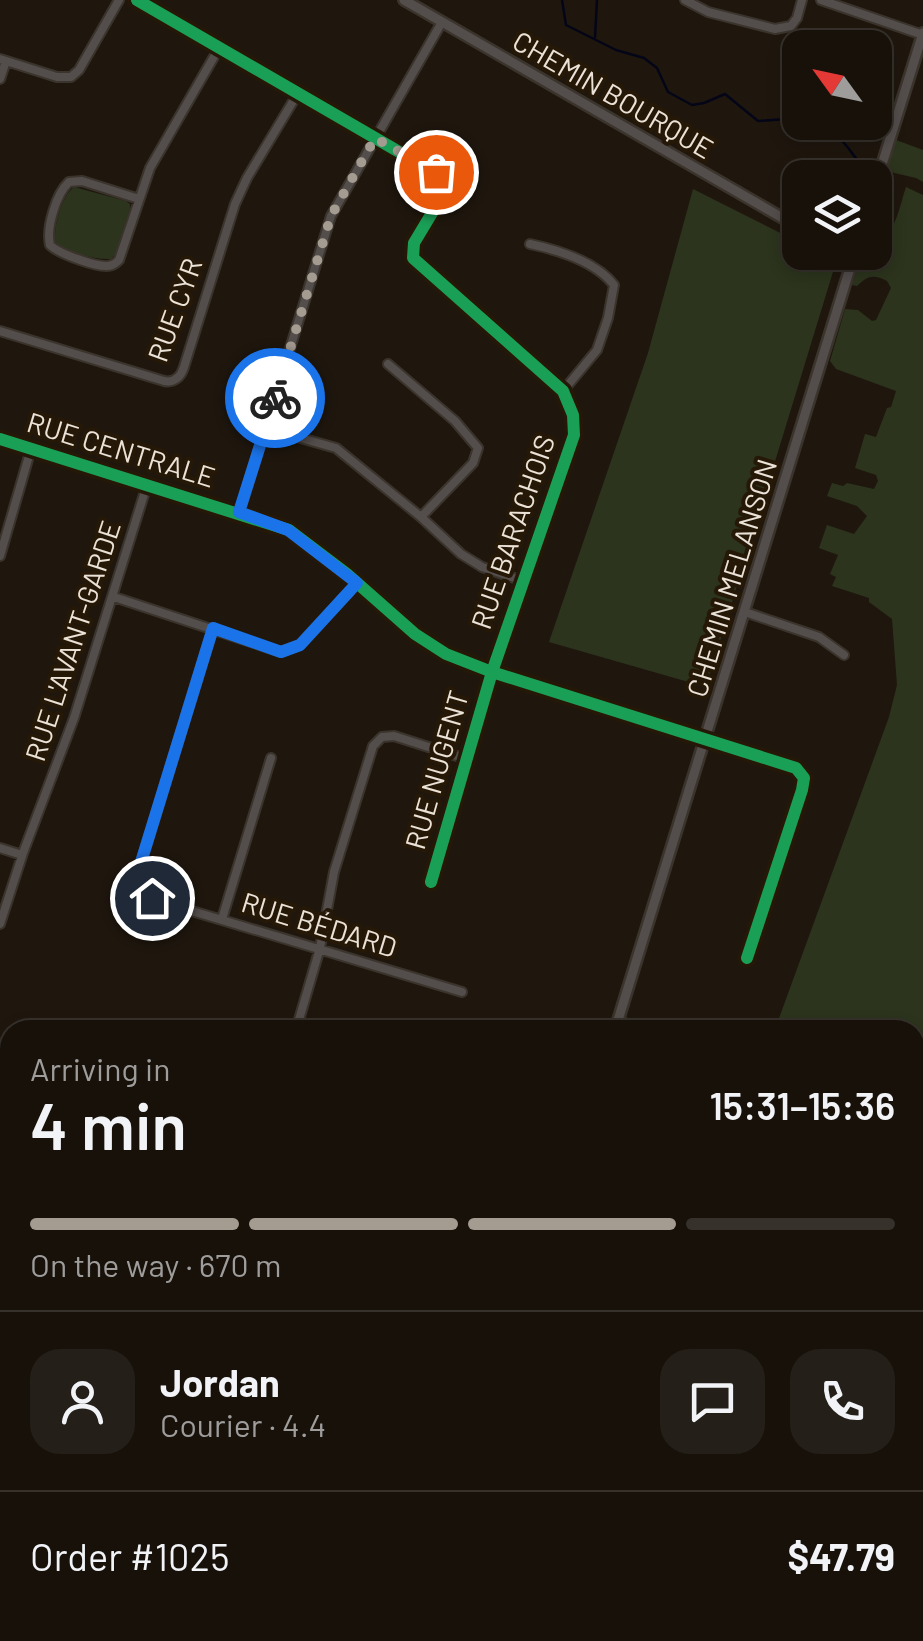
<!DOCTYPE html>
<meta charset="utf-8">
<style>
:root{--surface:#17110a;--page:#241f18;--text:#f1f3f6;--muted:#9e9d9c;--line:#36312b;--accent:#a49c91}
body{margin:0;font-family:Barlow,sans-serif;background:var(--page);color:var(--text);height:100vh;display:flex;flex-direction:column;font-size:38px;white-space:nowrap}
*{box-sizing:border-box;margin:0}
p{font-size:32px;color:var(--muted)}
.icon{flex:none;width:55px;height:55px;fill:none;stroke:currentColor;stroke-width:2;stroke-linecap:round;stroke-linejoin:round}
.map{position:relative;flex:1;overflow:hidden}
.side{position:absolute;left:0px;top:1020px;width:925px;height:622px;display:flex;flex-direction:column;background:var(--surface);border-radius:30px 30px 0 0;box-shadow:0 5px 15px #0003,0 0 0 2px var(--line)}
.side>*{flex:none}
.needle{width:65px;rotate:303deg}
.fabs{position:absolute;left:782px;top:30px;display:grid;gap:20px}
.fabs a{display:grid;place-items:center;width:110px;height:110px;border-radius:20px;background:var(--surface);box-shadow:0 5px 15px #0003,0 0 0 2px var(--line);font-size:50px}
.pin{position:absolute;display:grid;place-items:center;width:85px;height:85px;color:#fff;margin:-42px;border:5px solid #fff;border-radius:50%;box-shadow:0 2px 10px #0007}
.courier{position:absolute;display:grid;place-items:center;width:100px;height:100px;margin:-50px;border:8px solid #1a73e8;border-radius:50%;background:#fff;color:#222;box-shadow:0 2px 12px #0007}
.headline em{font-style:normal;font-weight:600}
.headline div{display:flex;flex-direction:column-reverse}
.headline{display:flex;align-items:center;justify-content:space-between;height:170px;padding:0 30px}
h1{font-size:65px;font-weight:600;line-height:75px}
.bar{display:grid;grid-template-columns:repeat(4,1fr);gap:15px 10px;align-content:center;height:120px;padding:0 30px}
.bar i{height:12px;border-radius:8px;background:var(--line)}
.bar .on{background:var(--accent)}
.bar p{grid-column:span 4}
.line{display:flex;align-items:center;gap:25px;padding:0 30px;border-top:2px solid var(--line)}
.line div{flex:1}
.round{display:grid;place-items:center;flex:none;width:105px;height:105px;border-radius:30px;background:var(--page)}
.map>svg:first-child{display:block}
</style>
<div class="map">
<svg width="923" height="1641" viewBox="0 0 923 1641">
<rect width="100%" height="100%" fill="#1f170e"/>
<path fill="#2c341d" d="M896,140L923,150V182L916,178L886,171Z
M74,187L126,201L130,204V209L117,253L111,259C94,260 67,252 55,242C54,226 61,197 74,187Z
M906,187L923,195V1417L915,1422V1030H733L778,1021L889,717L897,685L892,619L869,602V598L832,586L836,577L830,574L838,555L819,548L827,525L854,534L867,516L857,506L827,496L832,483L843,486L847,483L874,489L878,481L876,475L855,468L865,434L876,437L887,408L891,407L896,391L836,369L830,361L845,309L858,310L872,321L876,320L891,288L887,281C873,274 868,276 857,286L852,285L858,265L865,261L867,253L875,252V246C896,233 899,208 906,187Z
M693,189L800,243V252L818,253L836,262L706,687L549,642L648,353Z"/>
<path fill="#040618" d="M923,1271V1329L918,1328L915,1324V1282Z"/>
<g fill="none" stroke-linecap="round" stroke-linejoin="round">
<path stroke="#040618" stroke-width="2.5" d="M562,0L566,25L616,50L644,58L657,68L668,92L692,105L704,103L725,94L758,121L800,118
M595,37L597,0
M816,122C826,128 836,134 844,143C858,158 853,162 875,171"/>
<defs>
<path id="minor" d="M137,0L439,175L444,183V193L414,243L413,258L563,391L573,415L574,435L492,672L431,882
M685,0L708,12L775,29L791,26L797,18L802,0
M821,0L923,35
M0,59L57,77H71L79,70L119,0
M0,79L6,61
M139,199L82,181L69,182C56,194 46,228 50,245C58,253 101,270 112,265C115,264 117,262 119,260L150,168L219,48
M530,244C558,250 596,262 614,285L608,318L597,350L563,391
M0,331L164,381C174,383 181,377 184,367L235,204L247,178L298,93
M388,364L455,421L478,448L473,463L421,517
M265,428L336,448L421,517L461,554L482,567L523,581
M239,513L331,216L442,22
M0,556L31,449
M114,597L281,652L300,645L357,583
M745,612L819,637L844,655
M213,628L138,872C137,886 140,891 152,899L462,992
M706,739L796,768L804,778L802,790L747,958
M0,848L22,855
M222,919L271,758
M0,924L23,853L74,718L147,485
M618,1021L647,1030
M296,1030L320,948L334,872L373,746L382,737L394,736L466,759
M915,1180L923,1184
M0,1276L9,1247"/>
<path id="tertiary" d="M404,0L800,228
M875,187L923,33
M0,439L289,530L347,574L415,634L446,654L492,672L706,739
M615,1030L855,252"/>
<path id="primary" d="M0,1629L10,1628
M582,1632L619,1641"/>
</defs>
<use href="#minor" stroke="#3a342c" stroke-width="12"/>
<use href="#tertiary" stroke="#3a342c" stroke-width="14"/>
<use href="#primary" stroke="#3a342c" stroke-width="16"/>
<use href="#minor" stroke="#534d4c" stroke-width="8"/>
<use href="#tertiary" stroke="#534d4c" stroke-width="9"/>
<use href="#primary" stroke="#5e5854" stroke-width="11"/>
<defs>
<path id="cycleway" d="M137,0L439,175L444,183V193L414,243L413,258L563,391L573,415L574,435L492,672L431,882
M0,439L289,530L347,574L415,634L446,654L492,672L796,768L804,778L802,790L747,958"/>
</defs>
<use href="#cycleway" stroke="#261807" stroke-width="19"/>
<use href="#cycleway" stroke="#1a9f57" stroke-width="12"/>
</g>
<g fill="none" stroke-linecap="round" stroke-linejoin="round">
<path stroke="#a49c91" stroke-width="10" stroke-dasharray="0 18" d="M275,398L331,216L375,138L436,172"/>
<path stroke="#1a73e8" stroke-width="12" d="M152,898C140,891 137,886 138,872L213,628L281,652L300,645L357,583L288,530L239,512L275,398"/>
</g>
<g text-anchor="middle" stroke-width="8" stroke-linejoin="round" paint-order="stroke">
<g font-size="28" fill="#ece3d8" stroke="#261807">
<text transform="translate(613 95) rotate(30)" y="10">CHEMIN BOURQUE</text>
<text transform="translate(175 310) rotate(-70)" y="10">RUE CYR</text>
<text transform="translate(121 450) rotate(17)" y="10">RUE CENTRALE</text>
<text transform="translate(513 532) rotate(-71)" y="10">RUE BARACHOIS</text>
<text transform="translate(732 578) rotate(-73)" y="10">CHEMIN MELANSON</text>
<text transform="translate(73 641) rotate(-72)" y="10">RUE L'AVANT-GARDE</text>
<text transform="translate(437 770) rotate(-74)" y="10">RUE NUGENT</text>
<text transform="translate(319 925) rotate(17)" y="10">RUE BÉDARD</text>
</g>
</g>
</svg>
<div class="fabs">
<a><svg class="needle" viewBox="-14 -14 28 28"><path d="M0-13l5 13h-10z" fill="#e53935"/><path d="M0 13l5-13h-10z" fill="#9e9d9c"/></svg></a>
<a><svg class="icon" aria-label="layers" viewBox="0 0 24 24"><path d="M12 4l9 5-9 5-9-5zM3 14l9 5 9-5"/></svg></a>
</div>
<div class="pin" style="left:436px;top:172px;background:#ea580c"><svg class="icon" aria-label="bag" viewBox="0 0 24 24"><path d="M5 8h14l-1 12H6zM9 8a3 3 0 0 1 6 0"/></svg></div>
<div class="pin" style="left:152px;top:898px;background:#1f2937"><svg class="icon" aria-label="home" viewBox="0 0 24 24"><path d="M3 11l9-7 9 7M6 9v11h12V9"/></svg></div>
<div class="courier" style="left:275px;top:398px"><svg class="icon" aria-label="bike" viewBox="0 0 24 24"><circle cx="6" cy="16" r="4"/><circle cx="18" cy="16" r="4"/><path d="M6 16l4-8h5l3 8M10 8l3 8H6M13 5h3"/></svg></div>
<section class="side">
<div class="headline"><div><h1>4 min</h1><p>Arriving in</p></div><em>15:31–15:36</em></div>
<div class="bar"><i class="on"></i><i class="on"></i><i class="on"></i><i></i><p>On the way · 670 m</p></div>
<div class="line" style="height:180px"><a class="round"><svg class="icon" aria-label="person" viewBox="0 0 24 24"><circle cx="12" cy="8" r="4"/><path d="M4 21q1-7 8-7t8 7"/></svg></a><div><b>Jordan</b><p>Courier · 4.4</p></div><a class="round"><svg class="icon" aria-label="chat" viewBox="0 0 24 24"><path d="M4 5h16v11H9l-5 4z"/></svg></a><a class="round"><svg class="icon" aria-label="phone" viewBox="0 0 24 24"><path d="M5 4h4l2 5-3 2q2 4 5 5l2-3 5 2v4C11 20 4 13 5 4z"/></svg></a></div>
<div class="line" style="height:130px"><div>Order #1025</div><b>$47.79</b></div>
</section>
</div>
